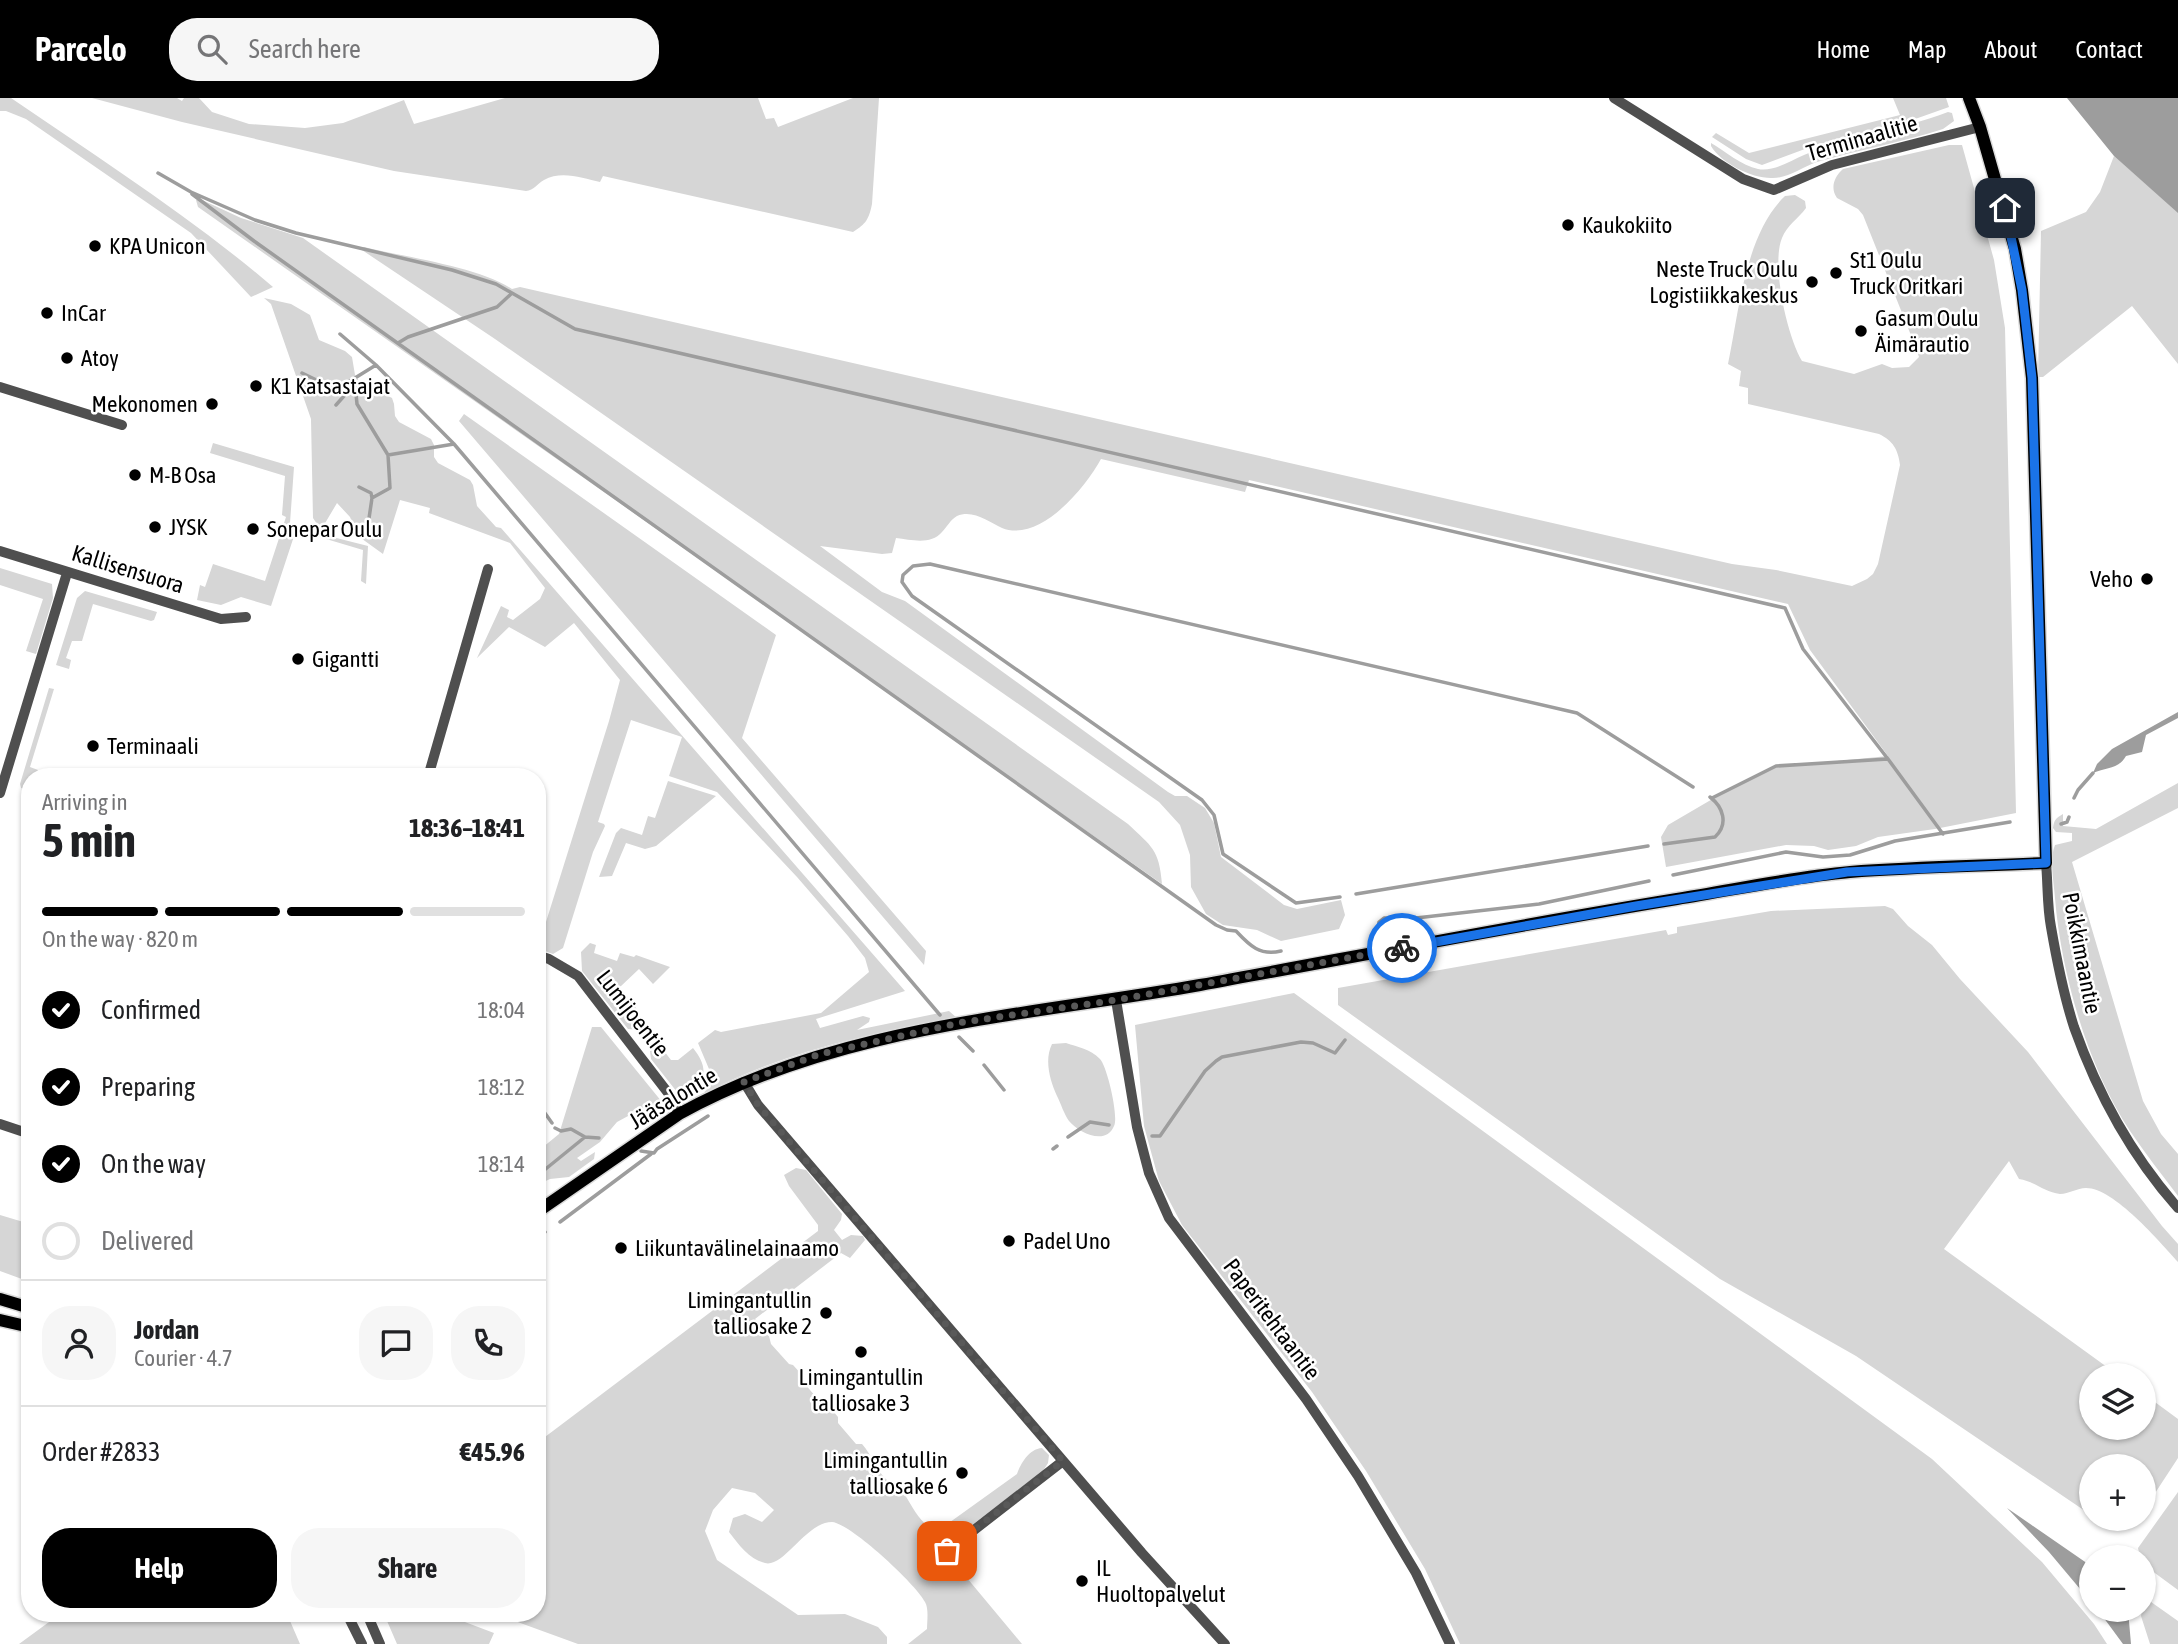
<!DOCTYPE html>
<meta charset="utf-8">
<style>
:root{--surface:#fff;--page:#f6f6f6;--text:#202124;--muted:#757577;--line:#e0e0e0;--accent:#000}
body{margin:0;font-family:"Asap Condensed",sans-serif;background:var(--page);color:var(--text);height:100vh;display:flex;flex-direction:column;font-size:26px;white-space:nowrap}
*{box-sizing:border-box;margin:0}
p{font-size:23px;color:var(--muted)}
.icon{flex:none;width:38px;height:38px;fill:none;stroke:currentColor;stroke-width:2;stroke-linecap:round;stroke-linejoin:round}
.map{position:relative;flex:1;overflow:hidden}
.drawer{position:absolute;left:21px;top:670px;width:525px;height:854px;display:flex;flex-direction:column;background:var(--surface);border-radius:28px;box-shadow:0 2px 5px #0004}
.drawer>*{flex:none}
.fabs{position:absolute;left:2079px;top:1265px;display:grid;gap:14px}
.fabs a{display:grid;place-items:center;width:77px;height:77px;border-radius:50%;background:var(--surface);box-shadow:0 2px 5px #0004;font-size:35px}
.pin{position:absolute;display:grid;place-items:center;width:60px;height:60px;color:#fff;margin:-30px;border-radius:14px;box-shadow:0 4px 10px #0006}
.courier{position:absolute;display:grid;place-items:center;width:70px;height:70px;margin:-35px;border:5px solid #1a73e8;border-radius:50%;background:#fff;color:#222;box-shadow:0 2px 9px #0007}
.headline em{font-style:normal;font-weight:700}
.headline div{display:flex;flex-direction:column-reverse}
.headline{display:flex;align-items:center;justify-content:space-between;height:119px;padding:0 21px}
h1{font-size:46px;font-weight:700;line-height:52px}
.bar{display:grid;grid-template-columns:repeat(4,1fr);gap:10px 7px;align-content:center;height:84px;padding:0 21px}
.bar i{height:9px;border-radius:5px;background:var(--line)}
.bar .active{background:var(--accent)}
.bar p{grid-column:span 4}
.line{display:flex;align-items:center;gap:18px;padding:0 21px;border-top:2px solid var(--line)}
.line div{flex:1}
.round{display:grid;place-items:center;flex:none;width:74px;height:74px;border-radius:28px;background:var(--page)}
ol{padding:0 21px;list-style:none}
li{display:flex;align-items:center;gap:21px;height:77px}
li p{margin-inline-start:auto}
li .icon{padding:7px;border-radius:50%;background:var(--accent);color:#fff;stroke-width:4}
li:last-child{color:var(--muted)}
li i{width:38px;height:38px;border:4px solid var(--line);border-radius:50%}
.primary-button{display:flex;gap:14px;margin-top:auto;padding:14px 21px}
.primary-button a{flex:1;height:80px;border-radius:28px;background:var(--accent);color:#fff;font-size:28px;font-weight:700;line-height:80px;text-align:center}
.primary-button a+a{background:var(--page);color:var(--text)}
header{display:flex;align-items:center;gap:42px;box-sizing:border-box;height:98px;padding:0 35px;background:var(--accent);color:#fff}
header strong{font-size:33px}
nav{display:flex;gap:38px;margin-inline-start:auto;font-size:24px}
.search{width:490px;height:63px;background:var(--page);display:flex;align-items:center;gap:18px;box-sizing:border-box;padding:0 24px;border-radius:28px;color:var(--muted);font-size:26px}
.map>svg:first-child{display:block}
</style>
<header>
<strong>Parcelo</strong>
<div class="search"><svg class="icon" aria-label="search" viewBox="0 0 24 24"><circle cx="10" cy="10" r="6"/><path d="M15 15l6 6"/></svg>Search here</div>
<nav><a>Home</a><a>Map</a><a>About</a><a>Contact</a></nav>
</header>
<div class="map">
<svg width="2178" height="1546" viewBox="0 0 2178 1546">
<rect width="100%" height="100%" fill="#fff"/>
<path fill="#d6d6d6" d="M0,0H11C100,61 191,119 273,189L251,199L191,135L26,21L6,13H0Z
M92,0H177L182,3L184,0H199L212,14L249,26L305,30L343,25L404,2L414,26L505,0H758L766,21L774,20L778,29L853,0H879L872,106C869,121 866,126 853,134L603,78L600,84C583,80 561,72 544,82C537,86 534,92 526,93L394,73L182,24Z
M1893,0H1946L1949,9L1918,20L1813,48L1762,67L1746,61L1712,39L1716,35L1749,55L1900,17Z
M1948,14L1952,15L1954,23L1943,31C1902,44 1859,52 1817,64C1802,69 1787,81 1771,80C1751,80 1721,65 1711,48V45C1725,53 1742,68 1758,71C1773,74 1790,63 1804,57C1850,38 1901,32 1948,14Z
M1949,47H1962L1994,162L2005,230L2016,715L1935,731L1878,739L1856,748L1828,752L1814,748L1786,747L1666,769L1661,739L1668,727L1721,696L1776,669L1888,658L1810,552L1788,506L1249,382L1245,394L1101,361C1085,390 1040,445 1002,430C989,424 973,411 957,418C951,421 946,430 942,434C931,447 912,442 896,440L892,455L882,456L820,448L882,494L905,503L1168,694L1175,698H1187L1205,710L1214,725L1221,759L1284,807L1297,811L1341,802L1345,817L1339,831L1281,843L1257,832L1223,827L1206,816L1191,789L1190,757L1180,727L1159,704L495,241L359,150L364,149C405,159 479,169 512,191L520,189L1732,466L1776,472L1852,488L1867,481L1873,476L1878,466L1900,367C1898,351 1893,343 1879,336L1748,306V290L1739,288L1741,273L1728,266C1739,214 1745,136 1785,98L1795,97L1805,103L1806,110C1798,121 1787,127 1782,140C1771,166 1787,238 1802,263L1854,276L1882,266L1892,270L1909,269L1919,259L1916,250L1863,117L1858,111L1837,100C1830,90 1834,79 1843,71Z
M2114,58L2178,114V266L2132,208L2043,279H2038L2041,133L2086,114L2100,94Z
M200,101L241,120L303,140L1128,726C1152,749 1159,751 1162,786L198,109L196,102Z
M264,200L291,206L310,217L319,242L345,253L352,259L355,277L359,283L392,300L394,306L395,318L399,324L431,341L434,347V359L438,365L470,382L473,387L477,408L496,429L501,430L905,893L816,921L820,930L863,918L870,920L869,924L857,932L949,913L957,920C870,935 783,954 705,995L703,988L709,971L698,945L715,932L721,934L821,915L869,874L865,860L848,838L797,779L717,694L669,678L682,639L631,622L598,724L604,726L605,728L593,754L563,850L553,856L545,853L540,843L609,623L620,582L574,525L545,549L509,529L477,560L501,508L509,512L507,519L513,522L540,501L545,490L510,445L429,415L430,410L400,402L383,456L358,438L350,419L337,405L321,432L313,420L311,321L271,206Z
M464,316L776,537L742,640L926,853L924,867L459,323Z
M213,345L294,369L290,425L297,430L368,448L366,486L361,483L363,452L296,432L271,508L241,499L221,507L197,502L200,487L205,489L213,466L265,483L286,419L282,417L285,378L210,355Z
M0,470L52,486L53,500L36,556L26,553L43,501L0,487Z
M85,493L157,514L154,522L151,523L93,506L82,543H72L66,560L71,562L69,571L56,567L77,500Z
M49,590L54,591L30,669L38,672L36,679H30V693L21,690L20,686Z
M668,683L716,698L656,748L645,751L626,745L612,778L599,779L616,735L621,730L642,737L648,718L655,720Z
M2178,685V710L2072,764L2143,1003L2161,1036L2178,1056V1098C2162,1077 2145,1055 2130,1033C2088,970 2061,875 2055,800C2054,784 2049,762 2055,747L2072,743V735L2056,734L2053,730C2054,722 2056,720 2063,716V728L2096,731Z
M1885,808L1893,811L1908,828L1932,847L1960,881L2028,954L2162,1128L2178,1146V1164C2160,1144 2114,1090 2086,1090C2077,1090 2069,1096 2060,1096C2044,1094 2034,1083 2019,1081L2009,1063L1944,1151L2118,1277L2091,1278V1330H2144V1296L2178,1321V1360L2144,1412V1368H2091V1417L1856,1258L1720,1181L1338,907V890L1666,832L1668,837L1677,835V829L1771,813Z
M590,845L596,847L594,855L617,863L620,855L634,859L636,857L670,869L653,886L639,871L620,889C628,901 646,916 641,932L628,931L582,873L581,854Z
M1294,895L1932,1361L2042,1464L2094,1526L2107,1546H1460L1425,1471L1366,1373L1312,1294L1182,1127L1159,1083L1144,1028L1135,927Z
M592,929H601L662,1004L641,1011L617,1024L600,1044L577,1060L581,1063L595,1054L594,1061L569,1079L550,1081L537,1087V1054L559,1036Z
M1066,945C1078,949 1090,951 1100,961C1107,968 1119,1019 1114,1028C1106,1048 1079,1035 1069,1023C1064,1016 1061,1006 1057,998C1050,983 1044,962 1052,946Z
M657,947L661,949L671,962H678L693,950C711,972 706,989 677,994L651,961L650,953Z
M796,1070L806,1072L842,1116L841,1122L834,1132L842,1142L851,1137L863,1138L865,1142L850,1160L841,1155L755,1221L769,1238L771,1246L789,1266L793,1267L803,1278L804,1285L822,1306L828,1307L838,1319V1325L856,1346H862C872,1357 876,1373 888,1383C894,1387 901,1390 905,1397C914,1411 921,1429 939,1432L1017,1376C1021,1365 1029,1351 1042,1350L1049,1357L1048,1365L1043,1373L942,1450L1022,1546H908L927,1531C927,1523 929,1511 925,1504C917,1487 850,1425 832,1424C806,1424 784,1470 765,1465C749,1461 739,1447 729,1434L733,1420L745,1416L762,1424L774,1412L755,1395L732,1390L713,1412L705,1433L717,1462L798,1517L845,1516L878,1529L887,1539V1546H578L496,1516H537V1345L818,1133V1127L789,1088L784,1077Z
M0,1117L30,1126V1184L0,1173Z
M2178,1394V1492L2144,1467V1460L2140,1459L2138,1450Z
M2144,1499L2178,1523V1546H2150L2141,1518Z
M60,1516H287L300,1546H19Z
M384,1516H449V1518L494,1535L489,1546H397Z"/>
<path fill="#9d9d9d" d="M2067,0H2178V115L2114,58Z
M2178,614V620L2146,637L2142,654L2126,658C2118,672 2106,669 2093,675L2097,666L2112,651Z
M2007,1410L2091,1468V1504L2049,1454Z
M2098,1512H2128L2131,1546H2123Z"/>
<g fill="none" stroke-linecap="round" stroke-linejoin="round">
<path stroke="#9d9d9d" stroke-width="3.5" d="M158,75L191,94L255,122L296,135L452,172L496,186L575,231L1785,510L1803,551L1888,661
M192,96L254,143L1216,827L1227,832L1236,833C1250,848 1260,858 1281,853
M340,236L376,267L454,346L940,917
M398,245L408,239L497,209L511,196
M302,275L339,293L344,298L336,307
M350,283L356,296L357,306L388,357L390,390L372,400
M339,293L342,288L376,267
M388,357L454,346
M359,389L371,395L372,400L367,434
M1712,700L1776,668L1888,661L1943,736
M2074,700L2078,692L2093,675
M2061,726L2067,724L2069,719
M1664,746L1715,739C1729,726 1723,709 1710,699
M1673,777L1786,754L1823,759L1850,757L1895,743L2010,724
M1356,796L1648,748
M1340,799L1296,805L1223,756L1214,717L1202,702L912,498L902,484L903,477L913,468L930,466L1577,615L1693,689
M1378,836L1379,824L1384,820H1416L1539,806L1649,783
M959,939L973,953
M984,967L1004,992
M537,1004L552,1025
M555,1030L561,1033L571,1031L585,1039L599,1040
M1152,1038H1160L1205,973L1216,963L1222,959L1301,944L1313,945L1335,955L1345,942
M1068,1039L1090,1024L1109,1027
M1053,1051L1057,1048
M641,1053L654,1055L657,1051L708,1018
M537,1078L585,1039
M560,1124L651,1056
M537,1139L545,1134"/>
<defs>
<path id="major" d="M537,1114L679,1016C838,928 1025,918 1200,887C1359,858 1517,827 1677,801C1734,792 1792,779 1850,774C1915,769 1981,768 2046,765L2032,280L2022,192L2015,151L1980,29L1969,0
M0,1201L30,1210
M0,1222L30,1229"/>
</defs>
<use href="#major" stroke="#dbdbdb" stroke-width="15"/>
<path stroke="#4f4f4f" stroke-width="10" d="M1614,0L1743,81L1774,92L1832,67L1980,29
M0,289L122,327
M0,453L221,521L246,519
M428,679L488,471
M0,695L67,475
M2046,765C2048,786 2047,808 2051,829C2056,858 2065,901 2074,929C2097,994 2132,1058 2178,1110
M537,857L549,861L578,878L672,1000L679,1016
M1116,902L1137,1029L1149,1075L1169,1120L1306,1301L1358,1378L1416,1475L1450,1546
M744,984L758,1007L1142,1455L1225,1546
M0,1026L30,1036
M947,1453L1063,1363
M347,1516L362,1546
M367,1516L380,1546"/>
<use href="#major" stroke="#000" stroke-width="12"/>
</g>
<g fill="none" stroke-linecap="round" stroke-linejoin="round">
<path stroke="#595959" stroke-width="7" stroke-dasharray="0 12.6" d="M947,1453L1063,1363L758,1007L744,984L820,956L964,924L1116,902L1402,850"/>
<path stroke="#1a73e8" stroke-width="9" d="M1402,850L1636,808L1847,774L2046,765L2032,280L2022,192L2005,110"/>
</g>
<g fill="#000" stroke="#fff" stroke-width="2.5">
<circle cx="1568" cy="127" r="7"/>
<circle cx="95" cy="148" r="7"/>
<circle cx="1836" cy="175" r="7"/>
<circle cx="1812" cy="184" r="7"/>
<circle cx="47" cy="215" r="7"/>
<circle cx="1861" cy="233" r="7"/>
<circle cx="67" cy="260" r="7"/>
<circle cx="256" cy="288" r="7"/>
<circle cx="212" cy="306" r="7"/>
<circle cx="135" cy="377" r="7"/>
<circle cx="155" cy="429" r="7"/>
<circle cx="253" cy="431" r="7"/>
<circle cx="2147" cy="481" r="7"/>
<circle cx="298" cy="561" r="7"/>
<circle cx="93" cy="648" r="7"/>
<circle cx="1009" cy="1143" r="7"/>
<circle cx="621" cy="1150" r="7"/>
<circle cx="826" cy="1215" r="7"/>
<circle cx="861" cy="1254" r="7"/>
<circle cx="962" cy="1375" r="7"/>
<circle cx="1082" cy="1483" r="7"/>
</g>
<g text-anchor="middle" stroke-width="5" stroke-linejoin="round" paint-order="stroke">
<g font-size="23" fill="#000" stroke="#fff">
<text transform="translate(1862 40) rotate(-16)" y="8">Terminaalitie</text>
<text transform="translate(128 471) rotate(17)" y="8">Kallisensuora</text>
<text transform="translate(2082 855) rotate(79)" y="8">Poikkimaantie</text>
<text transform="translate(633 915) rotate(52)" y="8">Lumijoentie</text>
<text transform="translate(673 1000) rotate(-31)" y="8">Jääsalontie</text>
<text transform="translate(1272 1221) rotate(53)" y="8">Paperitehtaantie</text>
</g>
<g font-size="23" fill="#000" stroke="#fff" text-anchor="start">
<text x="1582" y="135">Kaukokiito</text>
<text x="109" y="156">KPA Unicon</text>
<text x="1850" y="170">St1 Oulu<tspan x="1850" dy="26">Truck Oritkari</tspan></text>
<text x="1798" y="179" text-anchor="end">Neste Truck Oulu<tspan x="1798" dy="26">Logistiikkakeskus</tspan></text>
<text x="61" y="223">InCar</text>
<text x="1875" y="228">Gasum Oulu<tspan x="1875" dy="26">Äimärautio</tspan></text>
<text x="81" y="268">Atoy</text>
<text x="270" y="296">K1 Katsastajat</text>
<text x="198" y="314" text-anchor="end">Mekonomen</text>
<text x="149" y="385">M-B Osa</text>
<text x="169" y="437">JYSK</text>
<text x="267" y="439">Sonepar Oulu</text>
<text x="2133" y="489" text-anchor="end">Veho</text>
<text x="312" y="569">Gigantti</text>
<text x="107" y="656">Terminaali</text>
<text x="1023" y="1151">Padel Uno</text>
<text x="635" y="1158">Liikuntavälinelainaamo</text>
<text x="812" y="1210" text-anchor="end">Limingantullin<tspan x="812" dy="26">talliosake 2</tspan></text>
<text x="861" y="1287" text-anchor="middle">Limingantullin<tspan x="861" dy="26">talliosake 3</tspan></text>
<text x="948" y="1370" text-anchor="end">Limingantullin<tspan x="948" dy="26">talliosake 6</tspan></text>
<text x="1096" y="1478">IL<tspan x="1096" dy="26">Huoltopalvelut</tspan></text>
</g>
</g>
</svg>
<div class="fabs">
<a><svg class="icon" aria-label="layers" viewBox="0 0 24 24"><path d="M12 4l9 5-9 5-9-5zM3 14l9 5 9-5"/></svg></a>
<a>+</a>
<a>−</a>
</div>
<div class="pin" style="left:947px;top:1453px;background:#ea580c"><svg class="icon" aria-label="bag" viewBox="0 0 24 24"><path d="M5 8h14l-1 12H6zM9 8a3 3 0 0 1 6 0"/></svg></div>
<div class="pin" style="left:2005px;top:110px;background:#1f2937"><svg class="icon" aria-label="home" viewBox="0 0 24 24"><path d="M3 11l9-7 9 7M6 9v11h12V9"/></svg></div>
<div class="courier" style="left:1402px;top:850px"><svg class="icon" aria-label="bike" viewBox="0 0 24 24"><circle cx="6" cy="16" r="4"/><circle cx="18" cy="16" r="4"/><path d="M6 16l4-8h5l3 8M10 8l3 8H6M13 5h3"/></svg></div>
<section class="drawer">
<div class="headline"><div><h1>5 min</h1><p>Arriving in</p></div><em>18:36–18:41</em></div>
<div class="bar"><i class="active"></i><i class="active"></i><i class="active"></i><i></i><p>On the way · 820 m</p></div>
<ol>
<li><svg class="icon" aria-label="check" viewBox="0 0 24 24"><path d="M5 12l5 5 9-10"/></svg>Confirmed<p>18:04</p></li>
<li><svg class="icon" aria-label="check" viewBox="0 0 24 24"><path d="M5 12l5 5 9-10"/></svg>Preparing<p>18:12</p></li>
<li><svg class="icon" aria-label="check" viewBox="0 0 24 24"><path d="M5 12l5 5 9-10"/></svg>On the way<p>18:14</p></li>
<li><i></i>Delivered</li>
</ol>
<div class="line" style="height:126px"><a class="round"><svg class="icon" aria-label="person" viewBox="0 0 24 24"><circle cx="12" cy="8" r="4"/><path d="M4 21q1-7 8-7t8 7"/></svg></a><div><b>Jordan</b><p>Courier · 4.7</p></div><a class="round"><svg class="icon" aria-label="chat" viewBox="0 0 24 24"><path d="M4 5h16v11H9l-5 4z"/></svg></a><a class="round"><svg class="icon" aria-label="phone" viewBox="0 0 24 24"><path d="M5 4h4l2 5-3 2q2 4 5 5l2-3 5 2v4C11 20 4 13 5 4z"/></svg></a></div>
<div class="line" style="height:91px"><div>Order #2833</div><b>€45.96</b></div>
<div class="primary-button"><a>Help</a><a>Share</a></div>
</section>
</div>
